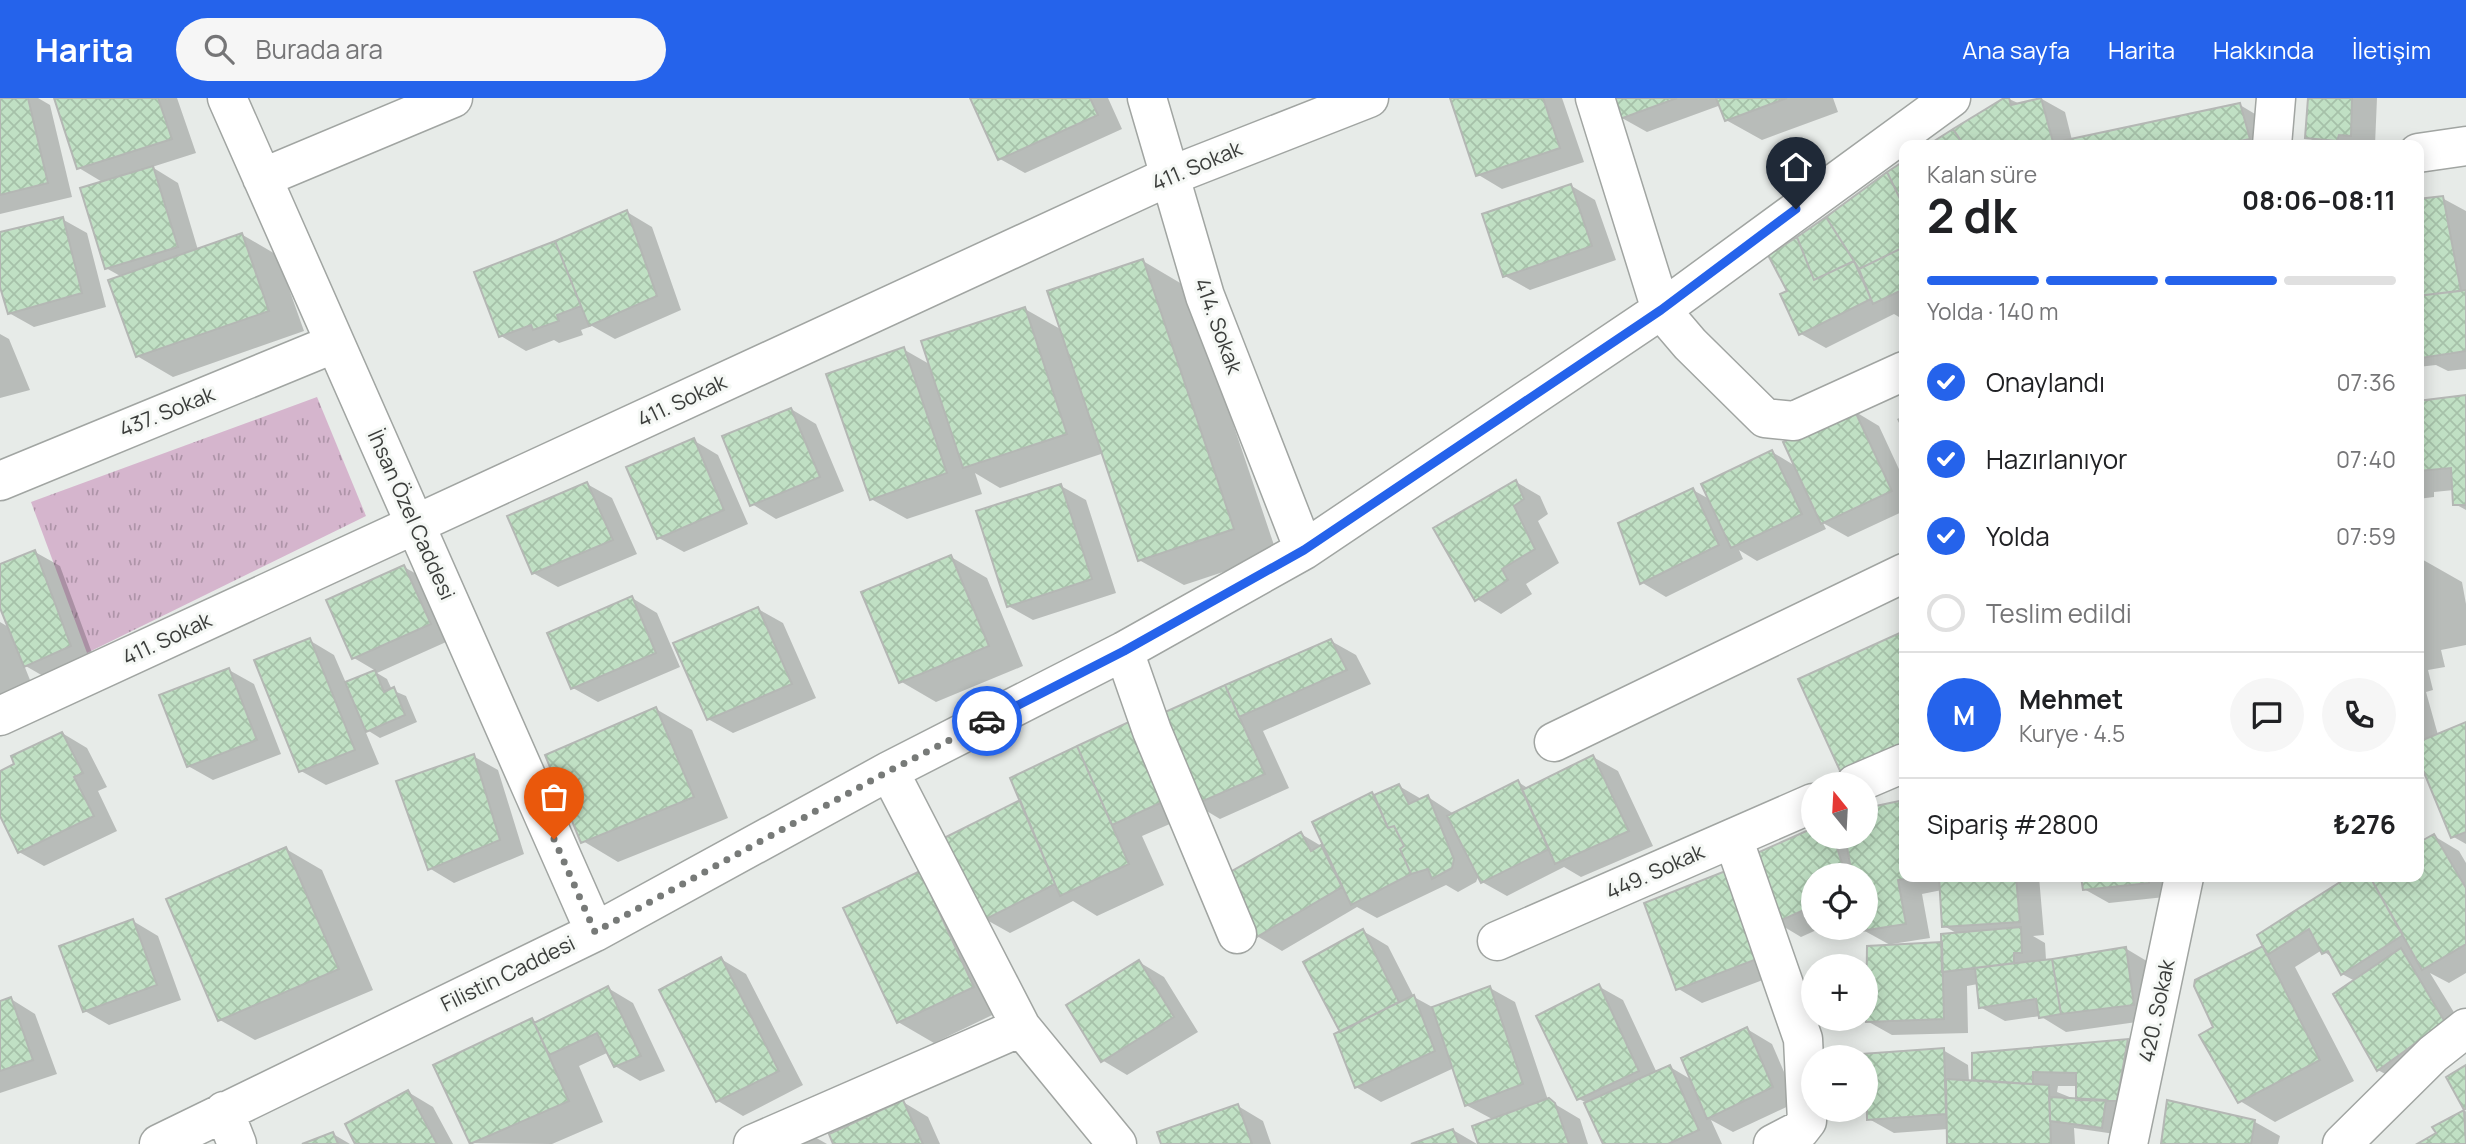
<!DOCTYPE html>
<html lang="tr">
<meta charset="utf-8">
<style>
:root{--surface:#fff;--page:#f6f6f6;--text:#202124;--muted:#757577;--line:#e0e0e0;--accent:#2563eb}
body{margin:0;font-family:Manrope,sans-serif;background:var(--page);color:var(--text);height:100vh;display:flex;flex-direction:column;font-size:26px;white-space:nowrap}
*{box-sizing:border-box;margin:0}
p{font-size:23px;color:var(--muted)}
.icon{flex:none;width:38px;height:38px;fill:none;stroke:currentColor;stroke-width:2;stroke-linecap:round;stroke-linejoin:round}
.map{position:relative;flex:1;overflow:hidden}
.details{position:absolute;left:1899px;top:42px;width:525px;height:742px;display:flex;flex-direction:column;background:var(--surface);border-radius:14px;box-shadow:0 4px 18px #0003}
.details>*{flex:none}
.needle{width:46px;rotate:342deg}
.buttons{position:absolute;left:1801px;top:674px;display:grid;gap:14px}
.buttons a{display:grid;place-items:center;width:77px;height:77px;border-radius:50%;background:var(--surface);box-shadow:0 4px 18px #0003;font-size:35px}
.pin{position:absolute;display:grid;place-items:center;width:60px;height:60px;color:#fff;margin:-72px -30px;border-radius:50% 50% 50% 0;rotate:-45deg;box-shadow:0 0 7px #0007}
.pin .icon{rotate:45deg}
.courier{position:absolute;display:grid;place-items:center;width:70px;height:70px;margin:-35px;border:5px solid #2563eb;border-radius:50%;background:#fff;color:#222;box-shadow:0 2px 9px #0007}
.headline em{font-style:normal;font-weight:700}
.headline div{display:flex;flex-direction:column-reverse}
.headline{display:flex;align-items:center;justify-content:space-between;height:119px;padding:0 28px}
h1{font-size:46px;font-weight:700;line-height:52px}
.bar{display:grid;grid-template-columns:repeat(4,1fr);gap:10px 7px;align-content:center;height:84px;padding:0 28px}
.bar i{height:9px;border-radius:5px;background:var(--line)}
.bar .current{background:var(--accent)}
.bar p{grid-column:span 4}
.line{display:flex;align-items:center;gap:18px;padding:0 28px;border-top:2px solid var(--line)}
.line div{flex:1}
.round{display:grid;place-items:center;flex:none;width:74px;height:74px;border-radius:37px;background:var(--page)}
ol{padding:0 28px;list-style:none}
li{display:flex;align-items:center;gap:21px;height:77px}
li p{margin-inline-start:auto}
li .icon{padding:7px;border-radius:50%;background:var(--accent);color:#fff;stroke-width:4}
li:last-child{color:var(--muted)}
li i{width:38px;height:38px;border:4px solid var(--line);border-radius:50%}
header{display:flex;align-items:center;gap:42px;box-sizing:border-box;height:98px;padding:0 35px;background:var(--accent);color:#fff}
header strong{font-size:33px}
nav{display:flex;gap:38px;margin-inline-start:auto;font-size:24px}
.search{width:490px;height:63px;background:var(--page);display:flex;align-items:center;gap:18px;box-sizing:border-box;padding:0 24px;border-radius:38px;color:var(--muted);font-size:26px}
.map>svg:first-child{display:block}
</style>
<header>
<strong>Harita</strong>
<div class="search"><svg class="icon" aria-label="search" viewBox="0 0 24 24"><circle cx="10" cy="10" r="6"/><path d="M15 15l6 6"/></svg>Burada ara</div>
<nav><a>Ana sayfa</a><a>Harita</a><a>Hakkında</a><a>İletişim</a></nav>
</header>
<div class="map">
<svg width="2466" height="1046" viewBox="0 0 2466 1046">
<defs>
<pattern id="grass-tufts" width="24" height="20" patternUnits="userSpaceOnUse" patternTransform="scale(1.75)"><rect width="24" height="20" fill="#d5b5cd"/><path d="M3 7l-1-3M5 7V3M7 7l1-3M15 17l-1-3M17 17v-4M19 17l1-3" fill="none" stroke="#ae94a8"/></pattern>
<pattern id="building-cross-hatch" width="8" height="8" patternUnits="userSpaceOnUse" patternTransform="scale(1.75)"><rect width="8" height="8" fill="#c0e0c4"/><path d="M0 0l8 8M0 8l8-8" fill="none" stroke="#a6c1a9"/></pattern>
</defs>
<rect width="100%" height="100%" fill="#e7ebe8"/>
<path fill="url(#grass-tufts)" d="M317,299L366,418L87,555L31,404Z"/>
<path fill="#0003" fill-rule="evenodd" d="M0,0H38L50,7L72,99L0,116Z
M56,0H177L196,55L152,69L178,85L198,152L241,136L277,157L304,233L173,279L137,258L122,179L106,170L104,85L79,70Z
M972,0H1108L1122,31L1025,75L1000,61Z
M1452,0H1562L1584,64L1502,91L1477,76Z
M1615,0H1833L1838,14L1762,42L1726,22L1721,7L1647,34L1622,20Z
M2007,0L2020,6L2040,0L2065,14L2072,42L2240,7L2265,22L2272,47H1932Z
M2310,0H2377L2375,47H2322L2307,39Z
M1904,65V217L1899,219L1894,216L1826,250L1801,236L1789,194Z
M1570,87L1595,102L1616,162L1530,192L1505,178Z
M2442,100L2466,113V271L2448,273L2436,267L2418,269V103Z
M627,114L652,129L681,212L615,241L592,228L581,232L583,237L559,245L554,242L526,253L501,238Z
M62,121L87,135L106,209L34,229L9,215L0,182V136Z
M1143,163L1187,189L1277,456L1184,487L1139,462L1104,355L1000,390L975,375L982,396L907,421L871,401L903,251L931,267L1025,211L1062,232Z
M0,236L9,241L30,292L0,300Z
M2466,299V412L2455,406L2454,392L2434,394V399L2418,401V305Z
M791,311L816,326L844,393L776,421L752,406Z
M1854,313L1879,328L1904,382V413L1848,439L1823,425L1826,431L1757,463L1739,452L1743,461L1666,499L1641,484L1693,392L1711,402L1772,354L1797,369Z
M1904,318V335L1897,321Z
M693,342L718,357L748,426L684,454L659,440Z
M1516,384L1540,398L1548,416L1538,423L1559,465L1526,486L1532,496L1501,516L1477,501Z
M587,386L612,400L637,456L558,489L533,475Z
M1061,388L1086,402L1116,495L1033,522L1008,508Z
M35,454L60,468L95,563L50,582L24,567L32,587L0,600V524L10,530L0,505V468Z
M951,459L987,480L1023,568L936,604L900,583Z
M2418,459L2462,484L2466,506V547L2441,552L2445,569L2428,572L2433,592L2426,594L2438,637L2466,626V746L2452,738L2418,658Z
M404,469L429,483L455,540L377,575L387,581L392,592L406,598L417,624L380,640L364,630L379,666L326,687L301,673L309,542L334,557L346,585L376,573L354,560Z
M632,500L657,515L680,569L598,604L573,590Z
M758,511L783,525L816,600L733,635L708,621Z
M1331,543L1356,557L1371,586L1263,633L1289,690L1220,721L1195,706L1157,620Z
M229,572L254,586L281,656L213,682L188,668Z
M656,611L692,632L728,720L618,764L583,743Z
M1133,624L1193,716L1142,738L1164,787L1097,818L1073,803L1010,835L985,821L1022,703L1012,681Z
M62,635L87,650L107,689L98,693L117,733L44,768L19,754L0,714V675Z
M473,658L498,672L524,756L454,785L429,770Z
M1593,659L1618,673L1653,748L1581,779L1564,769L1507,798L1482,784L1479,777L1476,784L1458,794L1446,787L1377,820L1357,809L1282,853L1257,838L1301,736L1323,749L1314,725L1372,696L1376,698L1399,688L1423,702L1428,699L1454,716L1518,684L1529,691Z
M1904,704V779H2039L2044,837L2033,838L2045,845L2046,862L2125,850L2150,865L2158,921L2066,934L2040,918L2005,923L1980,909L1978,886L1967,888L1968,935L1892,937L1867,923L1892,848L1863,832L1866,777H1813V830H1821L1801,839L1776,824L1813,732V738H1866V711ZM1942,792L1944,828L1958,836L1943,846L1892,848V846L1930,840L1922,796Z
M2434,738L2459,753L2466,765V875L2449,885L2430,875L2466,934L2403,986L2378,972L2355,883L2342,876L2334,861L2322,852L2295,869L2354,983L2275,1024L2240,1003L2216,930L2265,849L2259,837L2351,779H2418Z
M286,751L322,772L373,892L255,942L220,922Z
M1728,774L1781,875L1702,905L1677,890Z
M920,775L1009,909L934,945L898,924Z
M2083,779H2172L2174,798L2109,805L2084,791Z
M133,823L158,838L181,902L109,927L85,913Z
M1363,833L1388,848L1414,899L1434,910L1490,890L1515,904L1548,1002L1580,1021L1588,1046H1480L1494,1022L1466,1007L1454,970L1381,1004L1356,989L1342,935Z
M721,861L746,876L803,987L743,1018L718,1003Z
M1139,864L1164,879L1198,934L1127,977L1102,962Z
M1598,888L1623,902L1657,975L1670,969L1692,982L1747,931L1772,946L1797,1004L1733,1034L1711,1022L1722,1046H1605L1587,1005L1579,1001Z
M608,890L633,905L665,973L640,983L615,968L609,954L579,968L603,1024L552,1046L472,1045L532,922L538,925Z
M11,901L35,916L57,976L0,995V905Z
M2128,943L2152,957L2115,1036L2074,1030L2075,1046H1949L1948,1031L1894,1035L1869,1021L1866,959L1863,958L1943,952L1968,967L1969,983L1974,984V956ZM2058,988H2077V1002L2057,994Z
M408,994L433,1009L453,1046H357Z
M903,1004L928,1019L940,1046H835Z
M2169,1004L2255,1024L2280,1038L2278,1046H2163Z
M1238,1008L1263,1023L1271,1046H1163Z
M2466,1013V1046H2421L2439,1036L2435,1030Z
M1453,1032L1477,1046H1416Z
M333,1036L350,1046H307Z
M813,1038L827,1046H797Z"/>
<path fill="url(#building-cross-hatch)" stroke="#b4b7b4" stroke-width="2" d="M0,0H28L48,85L0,97Z
M54,0H158L172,41L77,71Z
M970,0H1090L1098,17L998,62Z
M1450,0H1543L1560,50L1476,78Z
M1614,0H1677L1620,21Z
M1716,0H1787L1725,23Z
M2004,0H2009L2011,7L2041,0L2053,44L2047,47H1964L1953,31Z
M2308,0H2352L2351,38L2339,37L2337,43L2305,40Z
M2240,5L2250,41L2220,47L2047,46Z
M1953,31L1964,47H1928Z
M1904,63V109L1887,74Z
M153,68L178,149L105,171L80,90Z
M1887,74L1904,109V149L1859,171L1826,119Z
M1571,86L1592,148L1503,179L1482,116Z
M2443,98L2461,193L2418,198V101Z
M627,112L657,198L589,228L555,143Z
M63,119L82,195L8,216L0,189V134Z
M1826,119L1854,163L1814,182L1797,139Z
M242,135L269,213L136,259L108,182Z
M1797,139L1814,182L1854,163L1871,201L1799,237L1780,196L1787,193L1768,157Z
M555,143L581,208L557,217L559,223L533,232L531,227L499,239L474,174Z
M1904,149V191L1873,206L1859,171Z
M1143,161L1234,431L1138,463L1047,193Z
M2466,192V253L2421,260L2418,252V198Z
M1025,209L1067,336L963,370L921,243Z
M904,249L947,375L870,402L826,276Z
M2466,297V407H2453L2451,370L2418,373V303Z
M791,310L820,379L750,408L722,338Z
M1854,311L1892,393L1821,426L1783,344Z
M694,340L724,412L657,441L626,369Z
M1772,352L1802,416L1731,450L1701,386Z
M1516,382L1524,401L1514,408L1535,451L1502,471L1508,482L1475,503L1433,430Z
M587,384L613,442L532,476L507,418Z
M1061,386L1092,481L1007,509L976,413Z
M1693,390L1719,447L1640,486L1618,425Z
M35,452L71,548L24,569L0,510V466Z
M951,457L989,548L899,585L861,494Z
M404,467L431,526L352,561L326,502Z
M632,498L656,555L571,591L547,535Z
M758,509L792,586L707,622L673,545Z
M1904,533V647L1841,675L1798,581Z
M310,540L355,652L299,674L254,562Z
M1331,541L1347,572L1239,619L1225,587Z
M229,570L257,642L187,669L159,597Z
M375,572L384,594L394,589L405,617L366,634L345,584Z
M1225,587L1265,676L1194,707L1154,619Z
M656,609L694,699L581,745L545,657Z
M1133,622L1169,701L1112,727L1077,648Z
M2466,624V734L2451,740L2418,660V644Z
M62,634L83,675L74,679L94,718L18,755L0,718V673L14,666L11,658Z
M1077,648L1129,766L1060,798L1010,680Z
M474,656L500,742L428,772L396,683Z
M1593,657L1629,733L1555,766L1522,692Z
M1518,682L1549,751L1481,785L1447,718Z
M1399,686L1409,706L1428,697L1454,761L1452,770L1432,781L1428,771L1411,776L1400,751L1404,748L1394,728L1388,730L1374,697Z
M1372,694L1388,730L1394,728L1404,748L1400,751L1411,776L1351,807L1312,724Z
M1020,702L1055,786L984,822L944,740Z
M1904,702V779H1918L1898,782L1906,826L1861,833V830H1866V777H1852L1845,738H1866V710Z
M1813,730V738H1833L1846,777H1813V808L1775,825L1748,759Z
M1301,734L1311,753L1321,747L1342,789L1255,840L1225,777Z
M2434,736L2466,790V846L2422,872L2370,779H2418V745Z
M286,749L339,871L218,923L166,801Z
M1728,772L1757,861L1676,892L1644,805Z
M920,773L974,889L897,925L843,810Z
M1939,779H2016L2020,824L1942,829Z
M2081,779H2149V785L2083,792Z
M2348,779H2370L2403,837L2341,877L2328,853L2322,856L2309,831L2267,857L2257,837Z
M133,821L157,887L83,914L59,848Z
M2021,829L2022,855H2014V865L1942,874L1941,836Z
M1363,831L1399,904L1340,934L1303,864Z
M1942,844L1944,921L1866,924L1867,848Z
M2263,848L2320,962L2238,1005L2199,937L2213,929L2194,888L2195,882Z
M2126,849L2134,907L2061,916L2052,861Z
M2401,850L2445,924L2377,973L2333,896Z
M721,859L779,973L716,1004L659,892Z
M2052,861L2061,916L2039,920L2036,901L1979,910L1975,870Z
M1139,862L1174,919L1101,964L1066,907Z
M1599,886L1639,973L1577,1002L1536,918Z
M608,888L641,958L614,969L597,935L549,957L534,925Z
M1490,888L1523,986L1465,1008L1432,909Z
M1414,897L1435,953L1355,990L1334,936Z
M11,899L33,962L0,973V903Z
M532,920L569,1003L470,1046L433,967Z
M1747,929L1773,989L1707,1021L1681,960Z
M2128,941L2117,1003L2076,1002V975L2033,974V986L1972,982V955Z
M1944,950L1946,1016L1867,1022L1866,959L1861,956Z
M1670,967L1699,1032L1668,1046H1603L1584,1005Z
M2466,967V1011L2464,1012L2446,979Z
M1946,981L2049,987L2051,1046H1947Z
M408,992L437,1046H355L345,1026Z
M2049,999L2106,1002L2102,1030L2050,1023Z
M1549,1000L1555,1005L1569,1046H1478L1472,1028Z
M903,1002L923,1046H833L829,1036Z
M2167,1002L2255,1022L2251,1046H2161Z
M1238,1006L1252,1046H1161L1157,1034Z
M2464,1012L2466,1046H2417L2436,1035L2432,1029Z
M1453,1031L1459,1046H1411Z
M333,1034L338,1046H302Z"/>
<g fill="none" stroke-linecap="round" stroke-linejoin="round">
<defs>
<path id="minor" d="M227,0L595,834
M1147,0L1205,198L1304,452
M1595,0L1661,212L1690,246L1765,320L1794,323L1904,273
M2272,47L2276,0
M2418,55L2466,48
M262,80L453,0
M0,383L333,246
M1124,553L1152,633L1237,836
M0,618L1170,78L1369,0
M1554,644L1904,475
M889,673L1021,929L1117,1046
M1855,686L1904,665
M1733,740L1803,941L1807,1023L1800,1032L1773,1046
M1497,843L1813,705
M224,1013L237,1046
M159,1046L595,834L889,673L1124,553L1304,452L1661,212L1951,0
M753,1046L1021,929
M2128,1046L2184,779
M2342,1046L2433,956L2466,930"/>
</defs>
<use href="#minor" stroke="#a1a5a2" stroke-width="41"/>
<use href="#minor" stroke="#fff" stroke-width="38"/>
</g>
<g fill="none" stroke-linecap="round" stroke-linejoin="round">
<path stroke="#777a78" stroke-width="7" stroke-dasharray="0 12.6" d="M554,741L595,834L889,673L987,623"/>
<path stroke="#2563eb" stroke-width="9" d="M987,623L1124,553L1304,452L1661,212L1796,111"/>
</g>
<g text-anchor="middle" stroke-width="6" stroke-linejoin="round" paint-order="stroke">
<g font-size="21" fill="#3b3d3b" stroke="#f5f8f5">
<text transform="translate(1197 68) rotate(-23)" y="7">411. Sokak</text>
<text transform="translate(1218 228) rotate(70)" y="7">414. Sokak</text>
<text transform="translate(682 303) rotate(-25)" y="7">411. Sokak</text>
<text transform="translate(167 314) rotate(-22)" y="7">437. Sokak</text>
<text transform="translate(411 417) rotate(66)" y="7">İhsan Özel Caddesi</text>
<text transform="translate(167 541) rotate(-25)" y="7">411. Sokak</text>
<text transform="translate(1655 774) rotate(-24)" y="7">449. Sokak</text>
<text transform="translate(508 876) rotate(-26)" y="7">Filistin Caddesi</text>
<text transform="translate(2157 913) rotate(-78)" y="7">420. Sokak</text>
</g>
</g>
</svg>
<div class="buttons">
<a><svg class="needle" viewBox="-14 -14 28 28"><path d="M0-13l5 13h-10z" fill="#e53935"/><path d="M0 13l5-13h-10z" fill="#757577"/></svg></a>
<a><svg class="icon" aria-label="locate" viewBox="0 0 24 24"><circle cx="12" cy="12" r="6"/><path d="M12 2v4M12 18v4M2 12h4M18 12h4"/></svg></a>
<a>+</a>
<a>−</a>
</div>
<div class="pin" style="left:554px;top:741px;background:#ea580c"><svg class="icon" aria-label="bag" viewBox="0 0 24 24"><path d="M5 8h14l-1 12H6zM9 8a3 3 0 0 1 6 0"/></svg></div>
<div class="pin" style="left:1796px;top:111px;background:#1f2937"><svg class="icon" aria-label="home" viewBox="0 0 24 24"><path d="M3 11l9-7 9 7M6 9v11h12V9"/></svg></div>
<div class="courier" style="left:987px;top:623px"><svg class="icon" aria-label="car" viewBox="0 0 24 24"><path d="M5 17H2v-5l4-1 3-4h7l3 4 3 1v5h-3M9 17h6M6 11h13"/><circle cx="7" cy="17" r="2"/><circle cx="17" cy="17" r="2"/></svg></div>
<section class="details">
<div class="headline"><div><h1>2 dk</h1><p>Kalan süre</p></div><em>08:06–08:11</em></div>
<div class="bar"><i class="current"></i><i class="current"></i><i class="current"></i><i></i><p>Yolda · 140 m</p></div>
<ol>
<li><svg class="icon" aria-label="check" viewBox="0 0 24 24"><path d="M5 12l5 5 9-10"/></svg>Onaylandı<p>07:36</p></li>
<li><svg class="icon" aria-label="check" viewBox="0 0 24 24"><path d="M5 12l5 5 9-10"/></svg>Hazırlanıyor<p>07:40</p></li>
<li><svg class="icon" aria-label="check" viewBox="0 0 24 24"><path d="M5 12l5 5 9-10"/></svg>Yolda<p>07:59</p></li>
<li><i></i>Teslim edildi</li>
</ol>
<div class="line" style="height:126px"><b class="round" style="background:var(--accent);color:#fff">M</b><div><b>Mehmet</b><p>Kurye · 4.5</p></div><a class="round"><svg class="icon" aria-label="chat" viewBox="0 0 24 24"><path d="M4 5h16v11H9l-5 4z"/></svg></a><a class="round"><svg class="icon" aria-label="phone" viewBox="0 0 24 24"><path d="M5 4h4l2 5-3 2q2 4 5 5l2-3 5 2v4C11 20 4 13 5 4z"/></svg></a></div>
<div class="line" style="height:91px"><div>Sipariş #2800</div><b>₺276</b></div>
</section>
</div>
